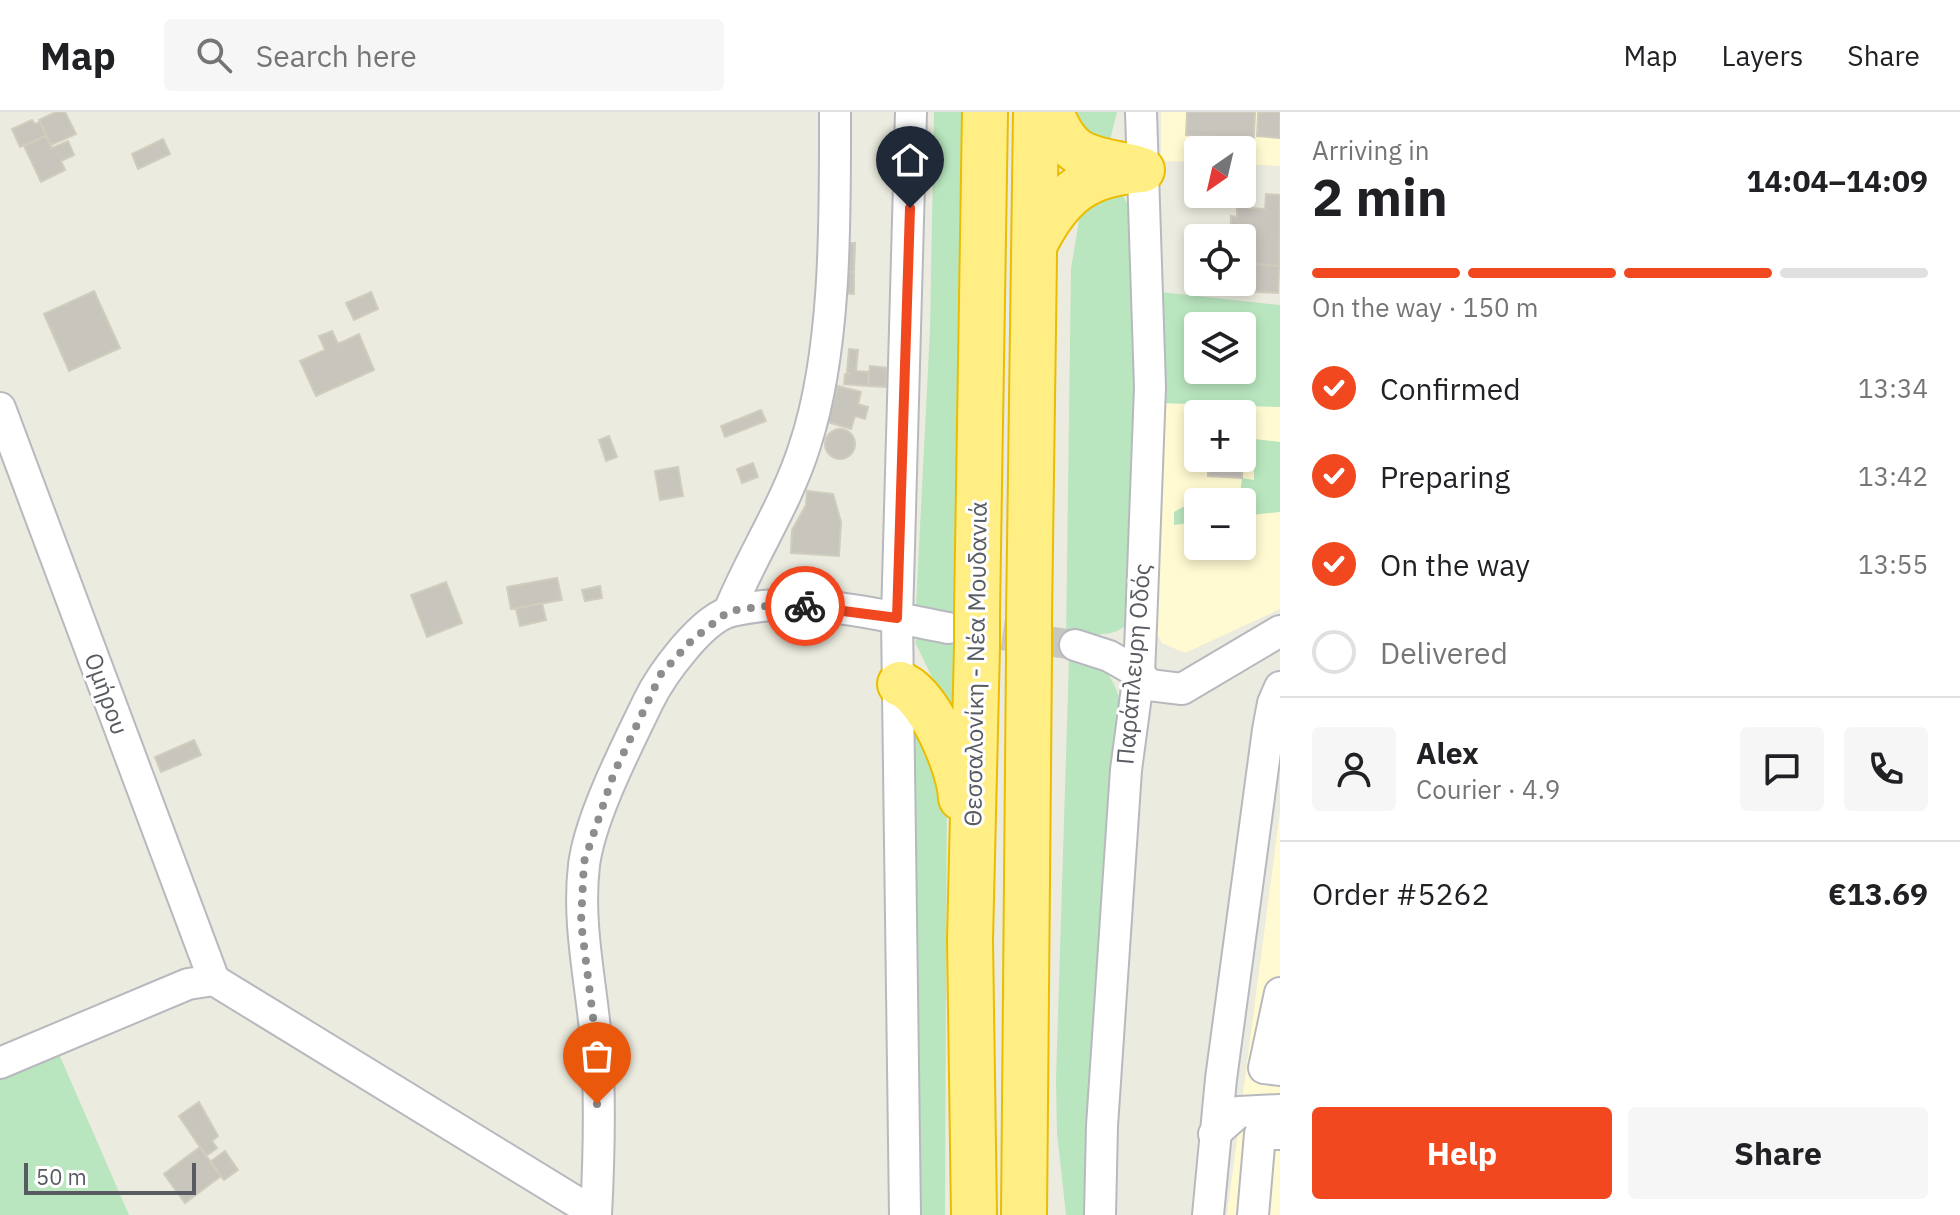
<!DOCTYPE html>
<meta charset="utf-8">
<style>
:root{--surface:#fff;--page:#f6f6f6;--text:#202124;--muted:#757577;--line:#e0e0e0;--accent:#f14820}
body{margin:0;font-family:"IBM Plex Sans",sans-serif;background:var(--page);color:var(--text);height:100vh;display:flex;flex-direction:column;font-size:30px;white-space:nowrap}
*{box-sizing:border-box;margin:0}
p{font-size:26px;color:var(--muted)}
.icon{flex:none;width:44px;height:44px;fill:none;stroke:currentColor;stroke-width:2;stroke-linecap:round;stroke-linejoin:round}
.map{position:relative;flex:1;overflow:hidden}
.drawer{display:flex;flex-direction:column;background:var(--surface);width:680px}
.drawer>*{flex:none}
.needle{width:52px;rotate:214deg}
.fabs{position:absolute;left:1184px;top:24px;display:grid;gap:16px}
.fabs a{display:grid;place-items:center;width:72px;height:72px;border-radius:8px;background:var(--surface);box-shadow:0 4px 12px #0003;font-size:40px}
.scale{position:absolute;left:24px;bottom:20px;width:172px;box-sizing:border-box;padding-left:8px;border:4px solid #585b61;border-top:0;font-size:22px;line-height:28px;white-space:nowrap;color:#585b61;-webkit-text-stroke:6px #fff;paint-order:stroke}
.pin{position:absolute;display:grid;place-items:center;width:68px;height:68px;color:#fff;margin:-82px -34px;border-radius:50% 50% 50% 0;rotate:-45deg;box-shadow:0 0 8px #0007}
.pin .icon{rotate:45deg}
.courier{position:absolute;display:grid;place-items:center;width:80px;height:80px;margin:-40px;border:6px solid #f14820;border-radius:50%;background:#fff;color:#222;box-shadow:0 2px 10px #0007}
.head em{font-style:normal;font-weight:700}
.head div{display:flex;flex-direction:column-reverse}
.head{display:flex;align-items:center;justify-content:space-between;height:136px;padding:0 32px}
h1{font-size:52px;font-weight:700;line-height:60px}
.bar{display:grid;grid-template-columns:repeat(4,1fr);gap:12px 8px;align-content:center;height:96px;padding:0 32px}
.bar i{height:10px;border-radius:6px;background:var(--line)}
.bar .on{background:var(--accent)}
.bar p{grid-column:span 4}
.line{display:flex;align-items:center;gap:20px;padding:0 32px;border-top:2px solid var(--line)}
.line div{flex:1}
.round{display:grid;place-items:center;flex:none;width:84px;height:84px;border-radius:8px;background:var(--page)}
ol{padding:0 32px;list-style:none}
li{display:flex;align-items:center;gap:24px;height:88px}
li p{margin-inline-start:auto}
li .icon{padding:8px;border-radius:50%;background:var(--accent);color:#fff;stroke-width:4}
li:last-child{color:var(--muted)}
li i{width:44px;height:44px;border:4px solid var(--line);border-radius:50%}
.button{display:flex;gap:16px;margin-top:auto;padding:16px 32px}
.button a{flex:1;height:92px;border-radius:8px;background:var(--accent);color:#fff;font-size:32px;font-weight:700;line-height:92px;text-align:center}
.button a+a{background:var(--page);color:var(--text)}
header{display:flex;align-items:center;gap:48px;box-sizing:border-box;height:112px;padding:0 40px;background:var(--surface);border-bottom:2px solid var(--line)}
header strong{font-size:38px}
nav{display:flex;gap:44px;margin-inline-start:auto;font-size:28px}
.search{width:560px;height:72px;background:var(--page);display:flex;align-items:center;gap:20px;box-sizing:border-box;padding:0 28px;border-radius:8px;color:var(--muted);font-size:30px}
main{display:flex;flex:1;min-height:0}
.map>svg:first-child{display:block}
</style>
<header>
<strong>Map</strong>
<div class="search"><svg class="icon" aria-label="search" viewBox="0 0 24 24"><circle cx="10" cy="10" r="6"/><path d="M15 15l6 6"/></svg>Search here</div>
<nav><a>Map</a><a>Layers</a><a>Share</a></nav>
</header>
<main>
<div class="map">
<svg width="1280" height="1103" viewBox="0 0 1280 1103">
<rect width="100%" height="100%" fill="#ecebdf"/>
<path fill="#fffad1" fill-rule="evenodd" d="M1161,0H1280V54L1242,52V38H1198V50L1161,49Z
M1162,291L1280,295V497L1185,541L1162,531L1151,512ZM1198,302H1242V346H1198ZM1198,390H1242V434H1198Z
M1280,700V1103H1227Z"/>
<path fill="#b9e6be" fill-rule="evenodd" d="M934,0H965L961,502L916,494L930,218Z
M1065,0H1117L1109,32L1089,38Z
M1121,80L1129,95L1136,272L1131,508C1114,530 1090,517 1066,529L1071,157L1079,108L1090,81Z
M1160,180L1280,193V295L1162,291ZM1198,214H1242V258H1198Z
M1254,327L1280,330V400L1242,404V390H1198V410L1174,413V400L1208,381L1240,383L1242,366L1254,368Z
M966,524L963,613L941,584L915,530L918,525Z
M1069,547C1099,554 1109,554 1119,585L1100,846L1089,1103H1066L1057,1021L1056,968Z
M910,596L947,665L945,1103H915Z
M59,942L129,1103H0V966Z"/>
<path fill="#c7c5bc" stroke="#d1cdbd" stroke-width="2" d="M56,0H65L76,22L51,33L39,8Z
M1187,0H1255L1254,26L1186,23Z
M1258,0H1280V26L1257,24Z
M32,8L35,12L40,10L46,24L20,35L12,17Z
M46,24L52,36L68,29L74,43L61,49L65,58L41,70L24,34Z
M163,27L170,42L138,57L132,42Z
M1266,82L1280,83L1279,154L1242,151V126H1230L1231,104L1237,105V95L1265,97Z
M838,131H855L854,160H837Z
M1242,151L1279,154L1278,181L1237,179V170H1242Z
M837,160H854V182L837,181Z
M94,179L120,236L69,259L44,202Z
M371,180L378,197L354,208L346,191Z
M332,219L338,232L359,222L374,258L316,284L300,249L325,238L319,224Z
M849,237L858,238L856,259L869,260L868,274L844,272L845,262H851L847,260Z
M870,254L887,256L886,275L868,274Z
M838,274L861,280L858,292L868,295L865,307L855,304L851,317L828,310Z
M761,298L766,309L725,325L721,314Z
M1242,317H1244L1242,366L1208,364V346H1242Z
M825 332a15 15 0 1 1 30 0a15 15 0 1 1-30 0Z
M609,324L617,345L606,349L599,328Z
M753,351L758,365L742,371L737,357Z
M678,355L683,384L660,388L655,359Z
M807,379L833,382L841,410L839,444L791,441L792,418L806,393Z
M557,466L562,488L511,497L507,475Z
M446,470L462,511L427,525L411,483Z
M600,474L602,486L585,489L582,478Z
M542,491L546,508L520,514L516,497Z
M194,628L201,643L161,660L155,645Z
M199,990L218,1024L212,1029L217,1036L206,1044L179,1004Z
M200,1035L221,1064L185,1091L164,1062Z
M225,1039L238,1058L224,1068L210,1050Z"/>
<g fill="none" stroke-linecap="round" stroke-linejoin="round">
<path stroke="#c7c7c0" stroke-width="30" stroke-dasharray="30 15" stroke-linecap="butt" d="M958,517L1075,533"/>
<defs>
<path id="minor" d="M0,296L214,868
M729,499C752,443 787,391 805,333C837,236 835,103 835,0
M1075,533L1109,544L1139,561L1149,573L1182,577L1280,519
M1280,881L1264,956L1280,958
M0,951L188,872L214,868L596,1102
M1214,1022L1239,1000L1280,998
M596,1103C599,1045 601,985 596,928C591,869 577,812 584,753C590,705 627,634 648,590C661,563 702,506 732,499C802,482 880,503 948,516
M905,1103L897,506L911,0
M1100,1103L1102,1014L1126,658L1139,561L1141,514L1150,275L1141,0
M1208,1103L1221,967L1268,618L1273,591L1280,575
M1253,1103L1260,1022H1280"/>
<path id="highway" d="M1051,0C1070,50 1090,45 1136,56
M1036,130C1061,81 1087,61 1142,58
M977,500L985,0
M1029,505L1036,0
M900,572C929,582 960,656 961,686
M974,1103L970,828L977,534
M1024,1103L1029,544"/>
</defs>
<use href="#minor" stroke="#b7b9bf" stroke-width="34"/>
<use href="#highway" stroke="#ebbd00" stroke-width="48"/>
<use href="#minor" stroke="#fff" stroke-width="30"/>
<use href="#highway" stroke="#ffee83" stroke-width="44"/>
<defs>
<path id="highway-bridge" d="M977,534V500
M1029,544V505"/>
</defs>
<use href="#highway-bridge" stroke="#ebbd00" stroke-width="48" stroke-linecap="butt"/>
<use href="#highway-bridge" stroke="#ffee83" stroke-width="44"/>
</g>
<g fill="none" stroke-linecap="round" stroke-linejoin="round">
<path stroke="#8c8d8d" stroke-width="8" stroke-dasharray="0 14.4" d="M597,992L596,929L581,810L584,750L614,661L661,562L692,528L729,499L781,492L805,494"/>
<path stroke="#f14820" stroke-width="10" d="M805,494L897,506L910,96"/>
</g>
<g text-anchor="middle" stroke-width="6" stroke-linejoin="round" paint-order="stroke">
<g font-size="24" fill="#585b61" stroke="#fff">
<text transform="translate(976 552) rotate(-89)" y="8">Θεσσαλονίκη - Νέα Μουδανιά</text>
<text transform="translate(1134 552) rotate(-85)" y="8">Παράπλευρη Οδός</text>
<text transform="translate(106 582) rotate(70)" y="8">Ομήρου</text>
</g>
</g>
</svg>
<div class="fabs">
<a><svg class="needle" viewBox="-14 -14 28 28"><path d="M0-13l5 13h-10z" fill="#e53935"/><path d="M0 13l5-13h-10z" fill="#757577"/></svg></a>
<a><svg class="icon" aria-label="locate" viewBox="0 0 24 24"><circle cx="12" cy="12" r="6"/><path d="M12 2v4M12 18v4M2 12h4M18 12h4"/></svg></a>
<a><svg class="icon" aria-label="layers" viewBox="0 0 24 24"><path d="M12 4l9 5-9 5-9-5zM3 14l9 5 9-5"/></svg></a>
<a>+</a>
<a>−</a>
</div>
<div class="scale">50 m</div>
<div class="pin" style="left:597px;top:992px;background:#ea580c"><svg class="icon" aria-label="bag" viewBox="0 0 24 24"><path d="M5 8h14l-1 12H6zM9 8a3 3 0 0 1 6 0"/></svg></div>
<div class="pin" style="left:910px;top:96px;background:#1f2937"><svg class="icon" aria-label="home" viewBox="0 0 24 24"><path d="M3 11l9-7 9 7M6 9v11h12V9"/></svg></div>
<div class="courier" style="left:805px;top:494px"><svg class="icon" aria-label="bike" viewBox="0 0 24 24"><circle cx="6" cy="16" r="4"/><circle cx="18" cy="16" r="4"/><path d="M6 16l4-8h5l3 8M10 8l3 8H6M13 5h3"/></svg></div>
</div>
<section class="drawer">
<div class="head"><div><h1>2 min</h1><p>Arriving in</p></div><em>14:04–14:09</em></div>
<div class="bar"><i class="on"></i><i class="on"></i><i class="on"></i><i></i><p>On the way · 150 m</p></div>
<ol>
<li><svg class="icon" aria-label="check" viewBox="0 0 24 24"><path d="M5 12l5 5 9-10"/></svg>Confirmed<p>13:34</p></li>
<li><svg class="icon" aria-label="check" viewBox="0 0 24 24"><path d="M5 12l5 5 9-10"/></svg>Preparing<p>13:42</p></li>
<li><svg class="icon" aria-label="check" viewBox="0 0 24 24"><path d="M5 12l5 5 9-10"/></svg>On the way<p>13:55</p></li>
<li><i></i>Delivered</li>
</ol>
<div class="line" style="height:144px"><a class="round"><svg class="icon" aria-label="person" viewBox="0 0 24 24"><circle cx="12" cy="8" r="4"/><path d="M4 21q1-7 8-7t8 7"/></svg></a><div><b>Alex</b><p>Courier · 4.9</p></div><a class="round"><svg class="icon" aria-label="chat" viewBox="0 0 24 24"><path d="M4 5h16v11H9l-5 4z"/></svg></a><a class="round"><svg class="icon" aria-label="phone" viewBox="0 0 24 24"><path d="M5 4h4l2 5-3 2q2 4 5 5l2-3 5 2v4C11 20 4 13 5 4z"/></svg></a></div>
<div class="line" style="height:104px"><div>Order #5262</div><b>€13.69</b></div>
<div class="button"><a>Help</a><a>Share</a></div>
</section>
</main>
